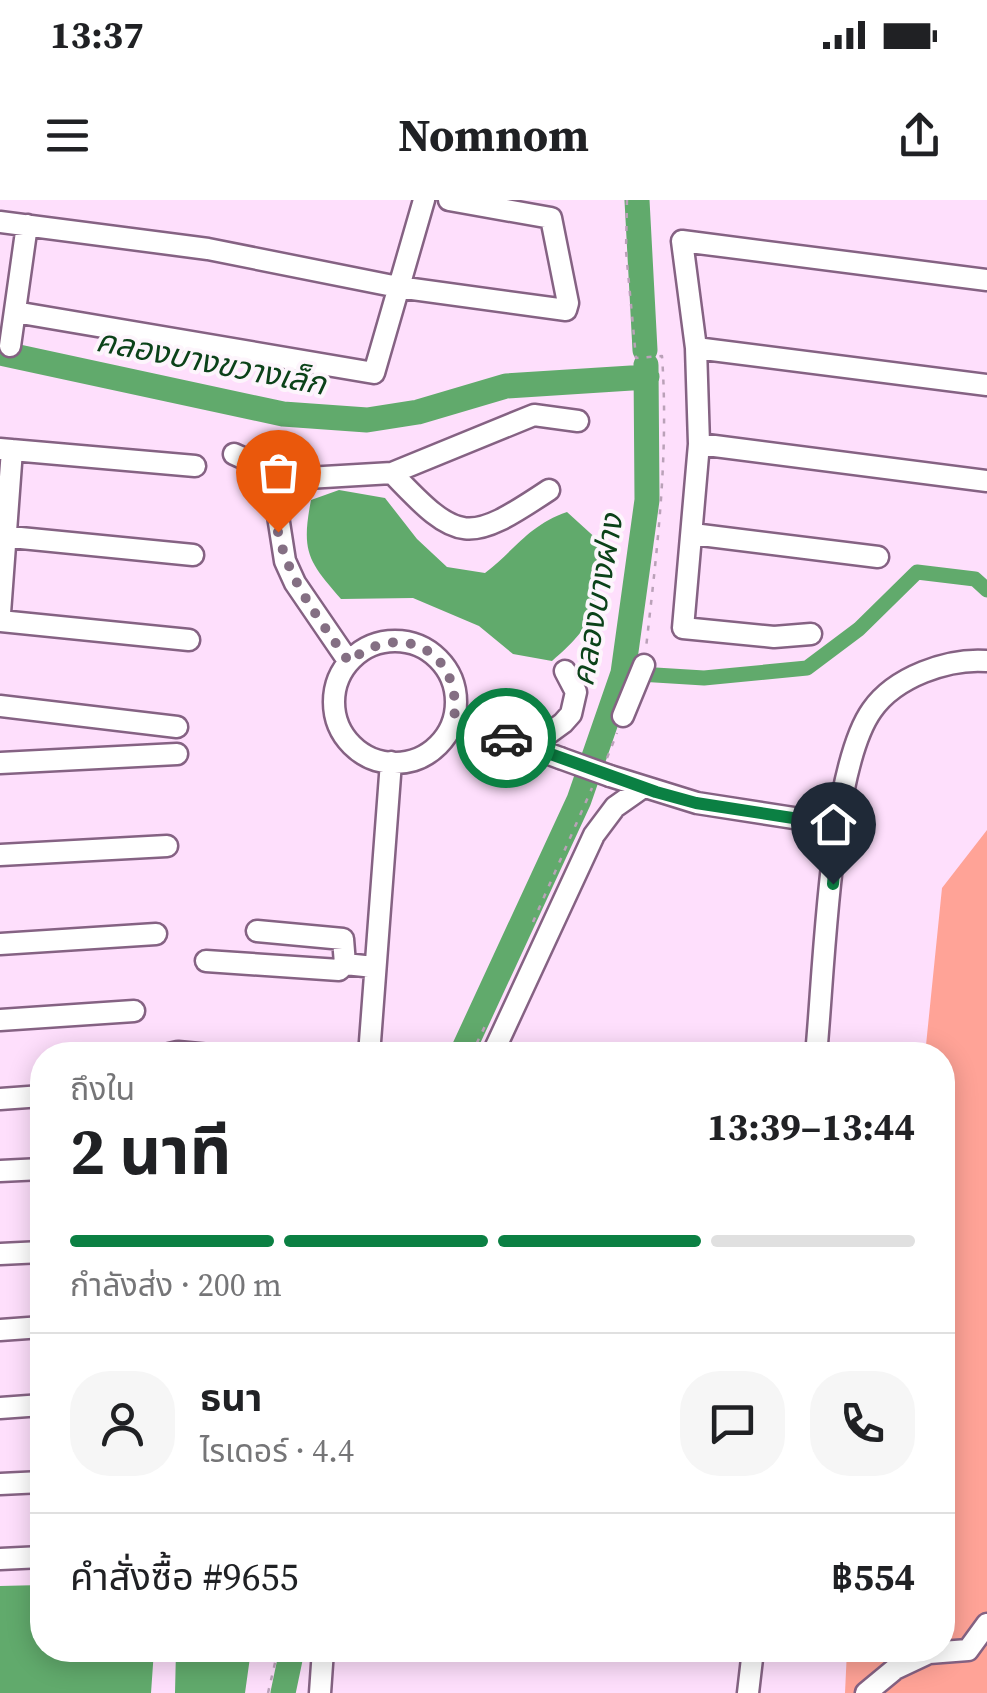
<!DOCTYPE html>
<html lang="th">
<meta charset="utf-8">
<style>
:root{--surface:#fff;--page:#f6f6f6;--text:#202124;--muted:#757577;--line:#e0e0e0;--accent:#0b8043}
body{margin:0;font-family:"Source Serif 4","Noto Sans Thai",serif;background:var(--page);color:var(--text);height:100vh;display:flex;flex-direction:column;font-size:38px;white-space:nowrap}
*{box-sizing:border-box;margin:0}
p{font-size:32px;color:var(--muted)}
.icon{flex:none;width:55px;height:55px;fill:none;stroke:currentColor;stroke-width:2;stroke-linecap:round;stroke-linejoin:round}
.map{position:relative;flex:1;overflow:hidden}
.drawer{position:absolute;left:30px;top:842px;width:925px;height:620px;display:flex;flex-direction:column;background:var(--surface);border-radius:40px;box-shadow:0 5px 25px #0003}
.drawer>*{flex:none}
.pin{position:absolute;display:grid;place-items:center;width:85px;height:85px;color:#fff;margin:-102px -42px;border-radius:50% 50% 50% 0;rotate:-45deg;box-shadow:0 0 10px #0007}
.pin .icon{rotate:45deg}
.courier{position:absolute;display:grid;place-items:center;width:100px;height:100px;margin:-50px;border:8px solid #0b8043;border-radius:50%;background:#fff;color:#222;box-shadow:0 2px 12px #0007}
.summary em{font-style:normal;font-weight:700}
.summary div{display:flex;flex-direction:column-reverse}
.summary{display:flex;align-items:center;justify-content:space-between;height:170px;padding:0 40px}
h1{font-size:65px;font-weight:700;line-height:75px}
.bar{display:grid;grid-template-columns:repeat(4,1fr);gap:15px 10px;align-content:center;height:120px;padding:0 40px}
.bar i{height:12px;border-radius:8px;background:var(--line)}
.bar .selected{background:var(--accent)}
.bar p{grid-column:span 4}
.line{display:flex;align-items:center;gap:25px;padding:0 40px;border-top:2px solid var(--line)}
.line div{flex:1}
.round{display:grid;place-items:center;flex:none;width:105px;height:105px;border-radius:40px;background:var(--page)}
.status{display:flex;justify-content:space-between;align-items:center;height:70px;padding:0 50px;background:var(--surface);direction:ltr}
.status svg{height:28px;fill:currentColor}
header{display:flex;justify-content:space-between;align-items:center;height:130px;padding:0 40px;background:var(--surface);font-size:45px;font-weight:700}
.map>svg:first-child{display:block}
</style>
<div class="status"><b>13:37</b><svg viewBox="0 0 49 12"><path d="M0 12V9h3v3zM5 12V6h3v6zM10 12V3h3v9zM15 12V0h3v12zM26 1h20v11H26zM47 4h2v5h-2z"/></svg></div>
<header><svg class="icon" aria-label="menu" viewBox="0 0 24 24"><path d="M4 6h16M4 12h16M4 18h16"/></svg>Nomnom<svg class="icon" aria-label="share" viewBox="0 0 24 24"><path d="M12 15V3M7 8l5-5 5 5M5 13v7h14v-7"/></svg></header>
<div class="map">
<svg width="987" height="1493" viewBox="0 0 987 1493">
<rect width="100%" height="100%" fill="#fedffc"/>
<path fill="#ffa397" d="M987,630V1493H845L847,1450H942V855H925L942,688Z"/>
<path fill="#61aa6c" d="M339,290L385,298L417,339L447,367L485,373C516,349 529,325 567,312L600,342C598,402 600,421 552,461L513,454L479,426L413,398L341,399C308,361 301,352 311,300Z
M42,1385V1450H154L151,1493H0V1386Z
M176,1450H251L245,1493H175Z"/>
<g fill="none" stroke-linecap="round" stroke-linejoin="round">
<path stroke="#61aa6c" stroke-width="15" d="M623,473L704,478L807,468L859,429L917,372L975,379L987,390"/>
<path stroke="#61aa6c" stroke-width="25" d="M637,0L645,150
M0,153L283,214L367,220L418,212L506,186L647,177
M461,855L579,600L623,473L647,300L646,165
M283,1493L292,1450"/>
<defs>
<path id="minor" d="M0,22L208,49L398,87L566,110L568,103L551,18L449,0
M15,112L374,173L424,0
M10,146L27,25
M696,148L987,185
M699,244L987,281
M0,249L195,266
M234,254L296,282
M392,273C459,344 468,344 549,290
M693,334L878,357
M0,336L193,355
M0,413L12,250
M0,421L189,440
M811,434L774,437L683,428L699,244L696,148L682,41L987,80
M334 502a61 61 0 1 1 122 0a61 61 0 1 1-122 0Z
M349,462L295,383L285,361L278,316L285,293L307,278L392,273L534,215L578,221
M0,506L177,527
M623,516L644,465
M454,519L560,558
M530,547L563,523L571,514L576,492L565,471
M0,563L177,554
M610,576L697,603L839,625
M0,655L167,646
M257,731L343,739L345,764
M0,744L156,734
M206,761L339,770L345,764L374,767
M0,820L134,811
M165,855L178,852L210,855
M369,855L391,562
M492,855L594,635L615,607L642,588
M816,855C824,775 829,570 872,510C895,477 948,458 987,461
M0,899L42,896
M0,971L42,969
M0,1054L42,1052
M0,1130L42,1127
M0,1208L42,1205
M0,1284L42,1282
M0,1359L42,1357
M320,1493L323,1450
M748,1493L753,1450
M866,1493L895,1469L929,1453L968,1450L987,1424"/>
</defs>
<use href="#minor" stroke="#856283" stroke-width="25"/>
<path stroke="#baa1b8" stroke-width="2.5" stroke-dasharray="5 8" stroke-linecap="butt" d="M627,0L626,51L636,158L662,156C669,255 657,350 646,448
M607,558L617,533
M533,722L592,588
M471,855L488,820
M268,1493L278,1450"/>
<use href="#minor" stroke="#fff" stroke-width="20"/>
<defs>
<path id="minor-bridge" d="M560,558L610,576"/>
</defs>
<use href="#minor-bridge" stroke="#856283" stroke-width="25" stroke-linecap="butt"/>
<use href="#minor-bridge" stroke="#fff" stroke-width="20"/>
</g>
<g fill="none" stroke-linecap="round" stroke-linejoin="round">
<path stroke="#846f83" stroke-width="10" stroke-dasharray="0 18" d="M278,332C289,382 320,420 349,462C400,418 463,452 454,519L506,538"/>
<path stroke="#0b8043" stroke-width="12" d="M506,538L656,592L696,603L838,625L833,684"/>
</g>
<g text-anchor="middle" stroke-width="8" stroke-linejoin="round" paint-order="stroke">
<g font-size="32" font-style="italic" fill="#0b4219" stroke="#fdf5fc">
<text transform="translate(211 162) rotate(11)" y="11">คลองบางขวางเล็ก</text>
<text transform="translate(597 400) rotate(-80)" y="11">คลองบางฝาง</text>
</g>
</g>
</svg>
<div class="pin" style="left:278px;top:332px;background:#ea580c"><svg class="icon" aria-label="bag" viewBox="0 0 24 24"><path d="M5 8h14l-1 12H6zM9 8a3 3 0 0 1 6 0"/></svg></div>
<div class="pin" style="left:833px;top:684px;background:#1f2937"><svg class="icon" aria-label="home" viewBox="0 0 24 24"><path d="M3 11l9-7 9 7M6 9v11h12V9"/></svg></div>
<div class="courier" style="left:506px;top:538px"><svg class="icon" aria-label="car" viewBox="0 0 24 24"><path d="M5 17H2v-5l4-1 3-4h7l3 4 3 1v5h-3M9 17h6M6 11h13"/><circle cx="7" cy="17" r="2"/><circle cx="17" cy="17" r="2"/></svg></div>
<section class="drawer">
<div class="summary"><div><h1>2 นาที</h1><p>ถึงใน</p></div><em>13:39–13:44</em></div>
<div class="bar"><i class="selected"></i><i class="selected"></i><i class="selected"></i><i></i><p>กำลังส่ง · 200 m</p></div>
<div class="line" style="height:180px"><a class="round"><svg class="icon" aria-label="person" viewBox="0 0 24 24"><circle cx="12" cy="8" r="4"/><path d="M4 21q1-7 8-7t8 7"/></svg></a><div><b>ธนา</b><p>ไรเดอร์ · 4.4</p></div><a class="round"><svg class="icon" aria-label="chat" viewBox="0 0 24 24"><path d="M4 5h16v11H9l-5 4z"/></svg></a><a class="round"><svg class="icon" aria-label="phone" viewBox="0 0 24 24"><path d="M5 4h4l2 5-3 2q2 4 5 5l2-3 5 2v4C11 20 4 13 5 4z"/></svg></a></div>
<div class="line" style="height:130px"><div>คำสั่งซื้อ #9655</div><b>฿554</b></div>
</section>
</div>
